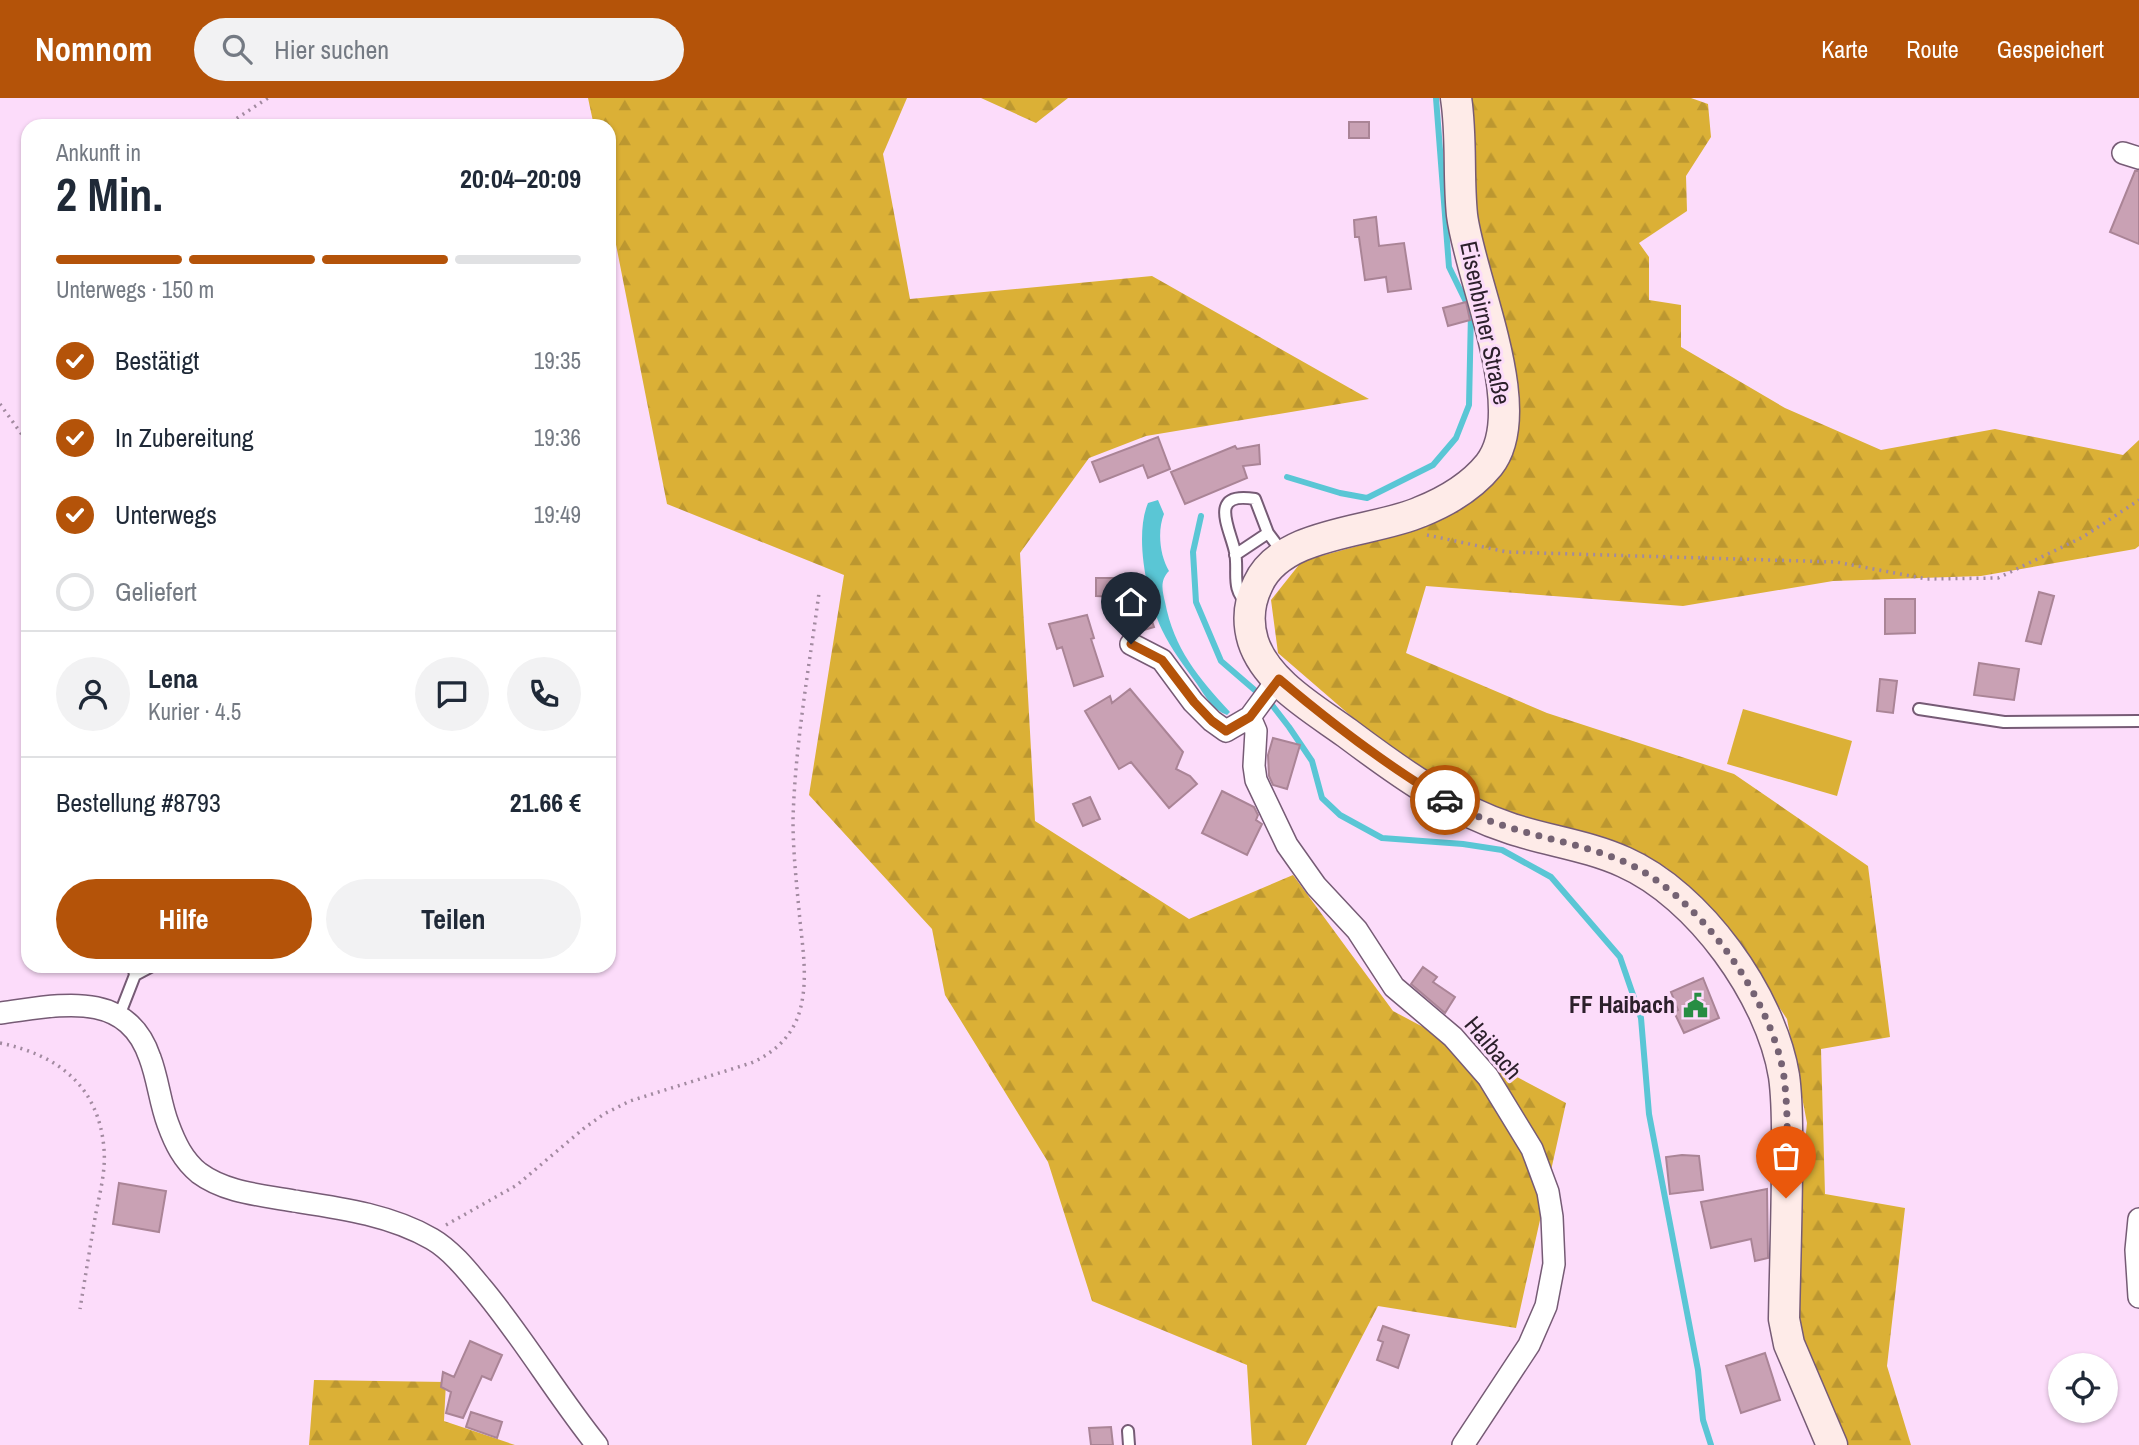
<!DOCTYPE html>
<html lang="de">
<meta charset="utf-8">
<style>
:root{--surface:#fff;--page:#f2f2f3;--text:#1f2937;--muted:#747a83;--line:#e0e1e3;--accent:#b45309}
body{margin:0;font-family:"Archivo Narrow",sans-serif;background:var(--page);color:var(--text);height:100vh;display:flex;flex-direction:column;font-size:26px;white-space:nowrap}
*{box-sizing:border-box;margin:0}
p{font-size:23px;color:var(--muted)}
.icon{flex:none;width:38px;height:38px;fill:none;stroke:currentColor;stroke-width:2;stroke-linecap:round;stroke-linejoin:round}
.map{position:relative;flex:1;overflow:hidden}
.drawer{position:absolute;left:21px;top:21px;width:595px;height:854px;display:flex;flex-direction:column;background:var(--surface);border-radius:21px;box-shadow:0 2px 5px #0004}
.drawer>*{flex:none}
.controls{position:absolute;left:2048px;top:1255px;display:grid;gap:14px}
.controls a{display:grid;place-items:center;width:70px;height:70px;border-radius:50%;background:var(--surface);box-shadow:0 2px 5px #0004;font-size:35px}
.pin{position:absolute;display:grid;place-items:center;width:60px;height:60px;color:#fff;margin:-72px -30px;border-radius:50% 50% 50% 0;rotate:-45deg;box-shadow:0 0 7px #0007}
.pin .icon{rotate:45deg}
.courier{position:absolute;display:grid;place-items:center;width:70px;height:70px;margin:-35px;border:5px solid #b45309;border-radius:50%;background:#fff;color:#222;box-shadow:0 2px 9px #0007}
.headline em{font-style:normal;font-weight:800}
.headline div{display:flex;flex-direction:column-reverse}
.headline{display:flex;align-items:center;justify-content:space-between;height:119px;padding:0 35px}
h1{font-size:46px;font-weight:800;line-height:52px}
.bar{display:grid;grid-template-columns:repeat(4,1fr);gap:10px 7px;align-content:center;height:84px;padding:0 35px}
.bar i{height:9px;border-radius:5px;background:var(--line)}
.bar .selected{background:var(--accent)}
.bar p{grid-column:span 4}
.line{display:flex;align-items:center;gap:18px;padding:0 35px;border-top:2px solid var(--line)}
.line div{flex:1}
.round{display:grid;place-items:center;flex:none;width:74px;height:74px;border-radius:37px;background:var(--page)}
ol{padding:0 35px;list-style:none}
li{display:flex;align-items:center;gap:21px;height:77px}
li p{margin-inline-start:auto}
li .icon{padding:7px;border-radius:50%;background:var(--accent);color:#fff;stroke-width:4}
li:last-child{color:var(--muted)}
li i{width:38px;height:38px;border:4px solid var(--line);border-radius:50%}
.primary-button{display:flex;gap:14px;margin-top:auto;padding:14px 35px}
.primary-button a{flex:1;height:80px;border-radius:42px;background:var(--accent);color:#fff;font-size:28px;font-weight:800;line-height:80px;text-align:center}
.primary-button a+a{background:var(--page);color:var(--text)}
header{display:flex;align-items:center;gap:42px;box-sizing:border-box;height:98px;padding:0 35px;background:var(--accent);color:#fff}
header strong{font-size:33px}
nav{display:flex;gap:38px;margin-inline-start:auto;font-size:24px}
.search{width:490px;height:63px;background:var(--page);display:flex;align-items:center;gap:18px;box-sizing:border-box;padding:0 24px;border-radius:38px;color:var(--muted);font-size:26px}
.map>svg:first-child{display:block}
</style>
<header>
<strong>Nomnom</strong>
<div class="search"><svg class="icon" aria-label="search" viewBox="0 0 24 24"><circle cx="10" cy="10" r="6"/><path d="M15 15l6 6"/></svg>Hier suchen</div>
<nav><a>Karte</a><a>Route</a><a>Gespeichert</a></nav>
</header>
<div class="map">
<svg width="2139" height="1347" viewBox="0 0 2139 1347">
<defs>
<pattern id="forest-firs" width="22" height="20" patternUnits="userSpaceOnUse" patternTransform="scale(1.75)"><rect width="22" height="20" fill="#dbb036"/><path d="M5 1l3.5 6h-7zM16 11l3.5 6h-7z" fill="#bc9730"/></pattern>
</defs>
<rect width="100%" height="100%" fill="#fcdcfa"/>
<path fill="#dbb036" d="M1743,611L1852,643L1837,698L1727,666Z"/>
<path fill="url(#forest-firs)" d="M588,0H907L883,56L910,201L1152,178L1369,301L1146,338L1089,360L1020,455L1035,723L1189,821L1293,777L1393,913L1566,1005L1516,1230L1378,1208L1306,1347H1252L1247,1267L1092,1203L1048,1064L945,897L932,831L809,697L844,477L667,406L609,111V28H594Z
M981,0H1068L1036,25Z
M1460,0H1691L1708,6L1711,39L1686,78L1687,113L1639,145L1649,159V202L1681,207V249L1785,310L1881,352L1995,331L2123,357L2139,342V448L2135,451L1981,478L1833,483L1683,508L1426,488L1406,555L1547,615L1734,676L1868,768L1890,939L1821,951L1825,1096L1905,1110L1887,1268L1911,1347H1841L1796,1242L1792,1174L1807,1025L1787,921L1748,862L1667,770L1581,739L1470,706L1388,650L1278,555L1271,502L1302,463L1391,439L1462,402L1506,361L1478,175Z
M314,1282L446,1284L444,1323L515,1347H309Z"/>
<path fill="#5ac6d5" d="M1158,402L1164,416C1157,433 1160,458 1169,473C1160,482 1162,492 1165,504C1174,551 1198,579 1230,614L1227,617C1213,612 1205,598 1197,586C1185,569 1171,551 1162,532C1147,500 1134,438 1148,405Z"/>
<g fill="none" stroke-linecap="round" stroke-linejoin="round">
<path stroke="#5ac6d5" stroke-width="6" d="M1287,379L1340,395L1367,400L1433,367L1456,340L1469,307L1471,214L1449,169L1436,0
M1201,418L1193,454L1196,504L1221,563L1272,607L1289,629L1312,663L1322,700L1340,717L1382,740L1463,746L1502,752L1551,779L1620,859L1641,920L1649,1016L1698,1272L1703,1322L1711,1347"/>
</g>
<path fill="#c9a1b4" stroke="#aa8496" stroke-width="2" d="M1349,24H1369V40H1349Z
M2135,73H2139V146L2110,134Z
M1376,119L1379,148L1404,145L1411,191L1388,194L1386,179L1365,182L1359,139H1355L1354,122Z
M1466,204L1470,222L1448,228L1443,210Z
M1158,339L1170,371L1148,380L1143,367L1100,384L1092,364Z
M1259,347L1260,366L1243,368L1247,380L1185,406L1171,374L1235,348L1237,351Z
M1096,480H1118L1117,499L1096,498Z
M1138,491L1145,516L1149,514L1154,529L1137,534L1133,533L1122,496Z
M2039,494L2054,498L2041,546L2026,543Z
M1885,501H1915V535L1885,536Z
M1087,517L1094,540L1091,541L1103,578L1074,588L1062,549L1057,551L1049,526Z
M1979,565L2019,571L2014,602L1974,597Z
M1880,581L1897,583L1893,615L1877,613Z
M1130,591L1183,654L1176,671L1190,678L1197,686L1169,710L1131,664L1119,671L1085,613L1110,598L1112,605Z
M1273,640L1300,647L1287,691L1273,687L1269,678L1268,657Z
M1222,693L1254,709L1258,717L1256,722L1262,726L1247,757L1202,735Z
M1090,699L1100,721L1083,728L1073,706Z
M1423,869L1437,879L1433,884L1455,899L1445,915L1411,886Z
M1703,880L1719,920L1684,935L1674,914L1678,912L1671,894Z
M1682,1057L1699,1058L1703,1092L1670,1096L1666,1059Z
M119,1085L166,1093L159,1134L113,1126Z
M1767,1091L1768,1160L1755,1163L1751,1141L1711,1150L1701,1104Z
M1383,1228L1409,1237L1398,1270L1377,1262L1383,1244L1378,1242Z
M470,1243L502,1257L491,1282L482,1278L463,1320L446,1315L451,1294L441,1289L443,1274L454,1279Z
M1765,1255L1780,1302L1741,1315L1726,1268Z
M471,1314L502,1324L497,1340L466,1329Z
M1111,1329L1113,1347H1091L1089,1330Z"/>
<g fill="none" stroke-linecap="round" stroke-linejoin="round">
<defs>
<path id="lane" d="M1235,457L1268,435
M1248,506C1230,491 1239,474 1235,454C1230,430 1207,393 1255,401L1268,435L1283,455
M1919,611L2004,624L2139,623
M135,877L152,868
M119,918L135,877L133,868
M1128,1333L1129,1347"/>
<path id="street" d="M2123,55L2139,60
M1131,546L1162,562L1193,604L1212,623L1226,633L1250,619
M1278,581L1250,619L1256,633L1254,668L1256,682L1287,747L1316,788L1357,832L1394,889L1453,939L1488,979L1532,1051L1548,1094L1552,1119L1554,1166L1546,1208L1529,1247L1463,1347
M0,915C57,908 126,889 150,960C158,981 160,1005 168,1026C175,1045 183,1062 199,1075C226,1095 262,1097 294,1103C340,1110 391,1117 432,1141C451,1152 467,1172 481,1189C523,1239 556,1296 597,1347
M2139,1121L2136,1152L2139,1199"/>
<path id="secondary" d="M1456,0C1462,38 1458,78 1462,117C1470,182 1532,313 1489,367C1472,388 1445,404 1420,414C1372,435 1282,433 1258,486C1249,504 1247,523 1253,543C1266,584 1314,611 1347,635C1399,674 1450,711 1512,731C1549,743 1589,748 1624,764C1699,797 1771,898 1784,978C1788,1006 1787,1034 1787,1062C1787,1115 1785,1168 1784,1221L1789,1246L1832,1347"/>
</defs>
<use href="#lane" stroke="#765b75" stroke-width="14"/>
<use href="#street" stroke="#765b75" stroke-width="24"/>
<use href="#secondary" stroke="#765b75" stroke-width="33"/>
<path stroke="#a28aa0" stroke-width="3.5" stroke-dasharray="2 5" stroke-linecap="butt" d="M225,28L268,0
M0,306L28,345
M1427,437L1507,454L1836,464L1927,481L1998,480L2083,439L2139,402
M0,945C58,957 99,988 104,1051C106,1074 99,1098 95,1120C90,1150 85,1180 80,1211
M446,1127L517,1087L583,1031L604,1016L630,1003L751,965C774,955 793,938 800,912C808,883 803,852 800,823C797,789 793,756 793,722C795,647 809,570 819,495"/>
<use href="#lane" stroke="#fff" stroke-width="10"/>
<use href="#street" stroke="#fff" stroke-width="21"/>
<use href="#secondary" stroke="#feebe8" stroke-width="30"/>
</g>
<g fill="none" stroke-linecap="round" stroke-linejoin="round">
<path stroke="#756273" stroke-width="7" stroke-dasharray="0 12.6" d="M1445,702C1499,735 1563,739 1620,762C1695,792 1772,899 1784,979C1789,1019 1787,1060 1786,1100"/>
<path stroke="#b45309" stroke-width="9" d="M1131,546L1162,562L1194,604L1212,623L1226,633L1250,619L1279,581C1331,625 1386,667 1445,702"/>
</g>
<defs>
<symbol id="civic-bare" viewBox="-9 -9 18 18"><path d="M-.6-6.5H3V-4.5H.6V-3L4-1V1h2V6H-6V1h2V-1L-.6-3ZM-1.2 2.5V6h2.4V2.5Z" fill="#278d43" stroke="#fcdcfa" stroke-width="2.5" paint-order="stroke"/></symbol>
</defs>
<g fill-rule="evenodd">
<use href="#civic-bare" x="1678" y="890" width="35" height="35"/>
</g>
<g text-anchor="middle" stroke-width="6" stroke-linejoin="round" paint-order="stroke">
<g font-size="24" fill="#2c202b" stroke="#fcdcfa">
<text transform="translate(1485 225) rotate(78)" y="8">Eisenbirner Straße</text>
<text transform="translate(1493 950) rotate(50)" y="8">Haibach</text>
</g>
<g font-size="24" font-weight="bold" fill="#2c202b" stroke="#fcdcfa" text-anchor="end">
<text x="1675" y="915">FF Haibach</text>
</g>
</g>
</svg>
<div class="controls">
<a><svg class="icon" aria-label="locate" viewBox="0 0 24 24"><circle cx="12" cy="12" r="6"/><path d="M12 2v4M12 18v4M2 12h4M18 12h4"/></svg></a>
</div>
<div class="pin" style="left:1786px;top:1100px;background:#ea580c"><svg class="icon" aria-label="bag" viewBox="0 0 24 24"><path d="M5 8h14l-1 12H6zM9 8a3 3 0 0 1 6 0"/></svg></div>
<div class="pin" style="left:1131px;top:546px;background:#1f2937"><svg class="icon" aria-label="home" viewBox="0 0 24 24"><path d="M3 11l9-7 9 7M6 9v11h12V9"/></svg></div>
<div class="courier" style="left:1445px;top:702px"><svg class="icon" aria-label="car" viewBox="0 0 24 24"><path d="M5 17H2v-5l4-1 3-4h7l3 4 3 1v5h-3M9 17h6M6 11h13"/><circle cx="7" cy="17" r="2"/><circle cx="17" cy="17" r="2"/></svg></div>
<section class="drawer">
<div class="headline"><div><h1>2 Min.</h1><p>Ankunft in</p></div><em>20:04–20:09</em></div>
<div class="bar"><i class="selected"></i><i class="selected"></i><i class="selected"></i><i></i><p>Unterwegs · 150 m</p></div>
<ol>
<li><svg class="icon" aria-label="check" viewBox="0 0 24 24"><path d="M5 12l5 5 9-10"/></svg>Bestätigt<p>19:35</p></li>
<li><svg class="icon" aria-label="check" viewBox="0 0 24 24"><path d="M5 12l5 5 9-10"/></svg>In Zubereitung<p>19:36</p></li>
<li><svg class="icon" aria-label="check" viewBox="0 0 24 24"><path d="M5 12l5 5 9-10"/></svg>Unterwegs<p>19:49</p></li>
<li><i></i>Geliefert</li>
</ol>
<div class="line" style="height:126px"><a class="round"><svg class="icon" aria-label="person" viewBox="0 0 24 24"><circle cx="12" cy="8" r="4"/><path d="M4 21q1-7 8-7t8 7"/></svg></a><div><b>Lena</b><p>Kurier · 4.5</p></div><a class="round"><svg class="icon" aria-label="chat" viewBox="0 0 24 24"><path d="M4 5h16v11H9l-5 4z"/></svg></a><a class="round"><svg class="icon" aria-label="phone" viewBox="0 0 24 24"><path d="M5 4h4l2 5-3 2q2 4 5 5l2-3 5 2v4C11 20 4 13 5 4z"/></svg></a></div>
<div class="line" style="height:91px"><div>Bestellung #8793</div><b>21.66 €</b></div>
<div class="primary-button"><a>Hilfe</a><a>Teilen</a></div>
</section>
</div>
